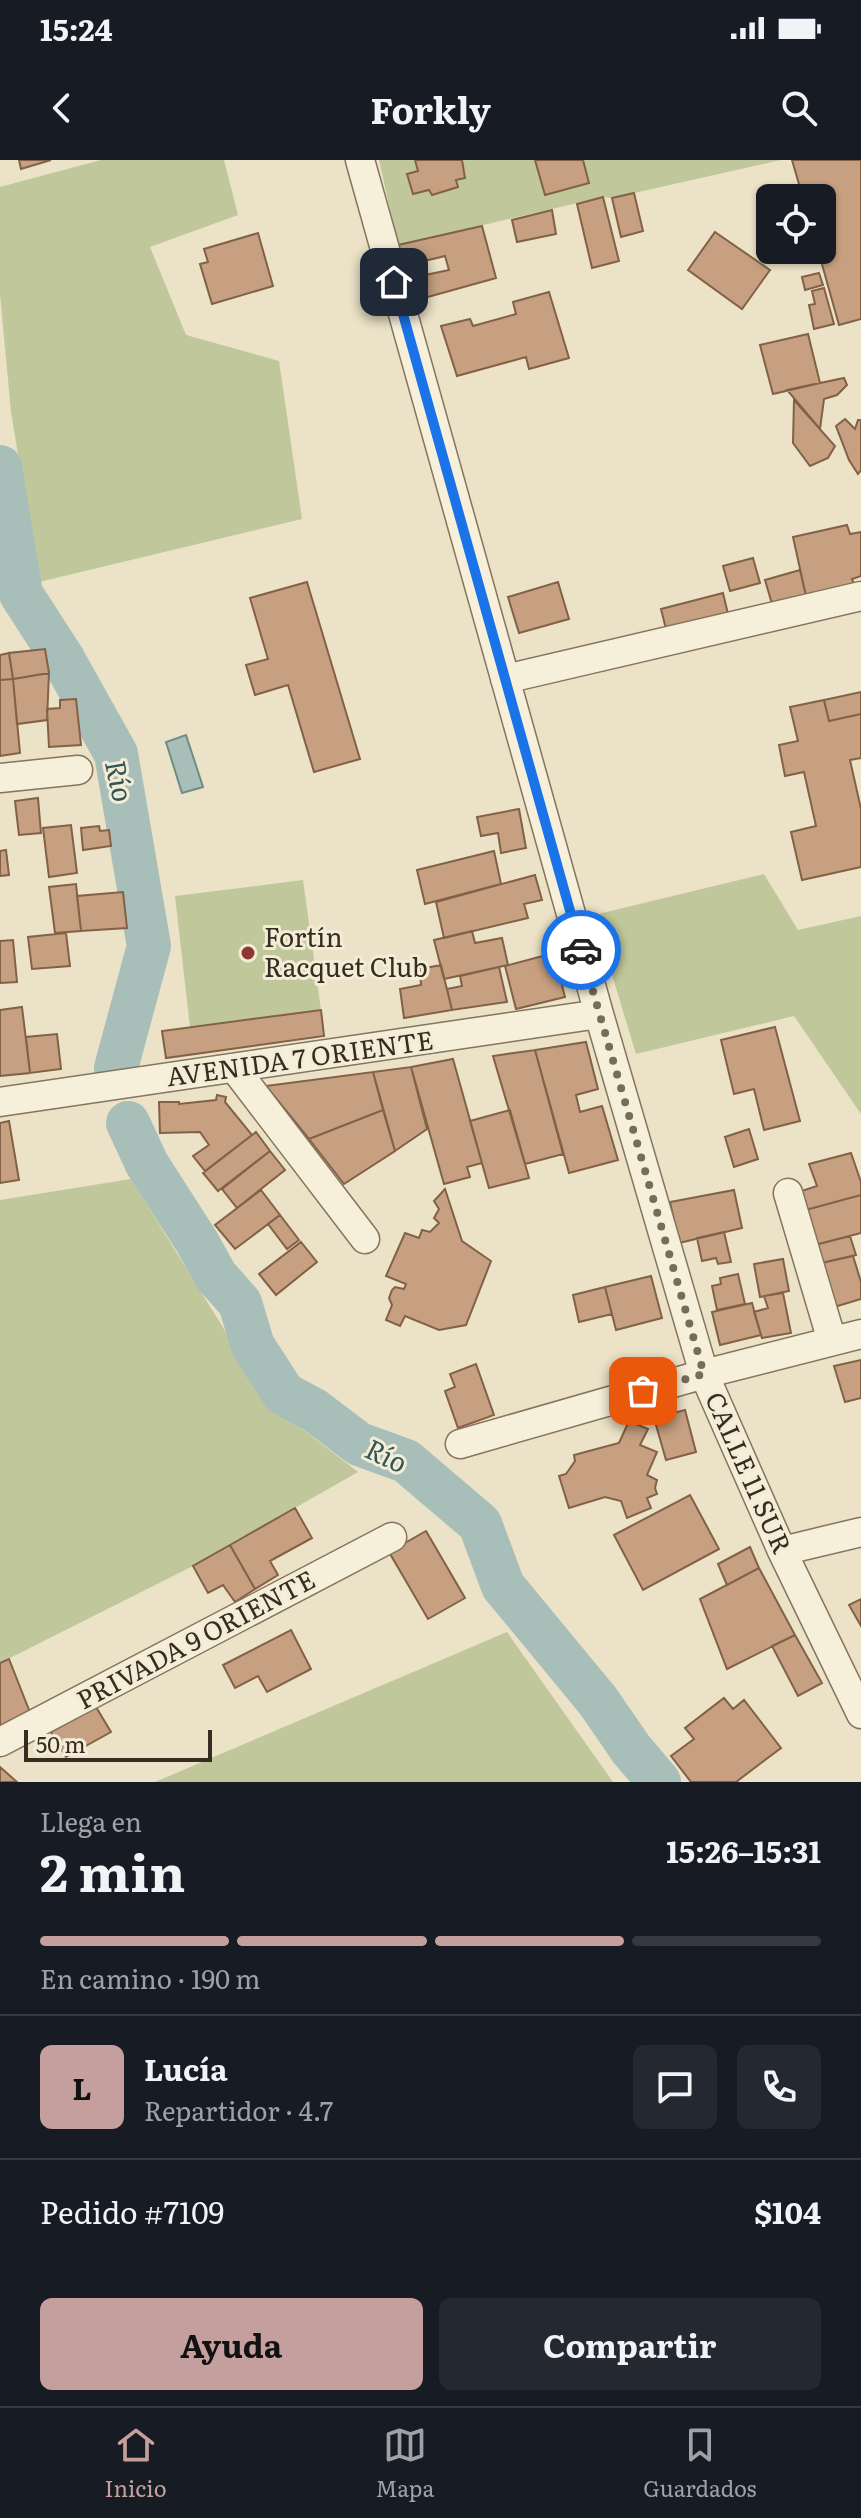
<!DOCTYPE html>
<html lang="es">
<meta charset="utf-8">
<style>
:root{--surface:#171b24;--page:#242831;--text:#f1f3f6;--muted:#9ea1a6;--line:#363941;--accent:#c59e9e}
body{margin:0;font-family:Literata,serif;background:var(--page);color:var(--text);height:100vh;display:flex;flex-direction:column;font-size:30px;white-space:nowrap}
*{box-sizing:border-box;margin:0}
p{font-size:26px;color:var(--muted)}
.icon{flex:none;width:44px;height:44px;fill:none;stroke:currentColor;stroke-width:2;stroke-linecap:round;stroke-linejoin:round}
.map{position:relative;height:1622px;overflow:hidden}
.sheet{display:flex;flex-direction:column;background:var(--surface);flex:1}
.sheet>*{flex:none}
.fabs{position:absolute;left:756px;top:24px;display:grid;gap:16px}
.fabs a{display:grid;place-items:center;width:80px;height:80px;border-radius:12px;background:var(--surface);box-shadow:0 2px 6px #0004;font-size:40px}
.scale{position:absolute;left:24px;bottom:20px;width:188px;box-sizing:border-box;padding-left:8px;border:4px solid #362c20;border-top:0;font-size:22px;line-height:28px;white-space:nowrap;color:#362c20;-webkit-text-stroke:6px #f3ecd6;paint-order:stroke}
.pin{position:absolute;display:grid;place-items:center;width:68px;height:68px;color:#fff;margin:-34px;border-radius:16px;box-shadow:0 4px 12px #0006}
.courier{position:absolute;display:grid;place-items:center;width:80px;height:80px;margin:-40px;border:6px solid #1a73e8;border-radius:50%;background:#fff;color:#222;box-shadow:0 2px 10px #0007}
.headline em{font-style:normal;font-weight:700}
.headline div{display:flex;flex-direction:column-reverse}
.headline{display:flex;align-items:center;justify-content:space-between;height:136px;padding:0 40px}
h1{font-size:52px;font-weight:700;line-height:60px}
.bar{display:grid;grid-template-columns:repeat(4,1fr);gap:12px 8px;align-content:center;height:96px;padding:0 40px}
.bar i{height:10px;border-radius:6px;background:var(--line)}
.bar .active{background:var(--accent)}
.bar p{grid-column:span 4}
.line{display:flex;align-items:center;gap:20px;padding:0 40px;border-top:2px solid var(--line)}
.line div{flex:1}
.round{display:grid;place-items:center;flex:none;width:84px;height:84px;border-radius:12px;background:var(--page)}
.cta{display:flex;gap:16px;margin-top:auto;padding:16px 40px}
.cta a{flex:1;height:92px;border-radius:12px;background:var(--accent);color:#111;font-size:32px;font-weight:700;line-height:92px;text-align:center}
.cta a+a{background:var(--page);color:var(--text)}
.status{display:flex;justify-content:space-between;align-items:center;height:56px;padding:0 40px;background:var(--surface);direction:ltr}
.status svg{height:22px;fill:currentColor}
header{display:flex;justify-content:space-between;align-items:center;height:104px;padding:0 40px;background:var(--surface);font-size:36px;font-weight:700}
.tabs{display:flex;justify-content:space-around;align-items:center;height:112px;border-top:2px solid var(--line);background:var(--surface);font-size:22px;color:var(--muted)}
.tabs a{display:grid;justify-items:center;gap:4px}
.tabs .active{color:var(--accent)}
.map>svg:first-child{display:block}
</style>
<div class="status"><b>15:24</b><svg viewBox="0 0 49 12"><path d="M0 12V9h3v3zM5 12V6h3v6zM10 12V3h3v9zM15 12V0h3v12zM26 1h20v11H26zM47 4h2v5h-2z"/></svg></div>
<header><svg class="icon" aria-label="back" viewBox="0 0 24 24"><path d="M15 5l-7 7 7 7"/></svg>Forkly<svg class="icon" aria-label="search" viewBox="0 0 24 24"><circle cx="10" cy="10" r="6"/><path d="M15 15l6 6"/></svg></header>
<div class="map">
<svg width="861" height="1622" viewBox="0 0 861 1622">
<rect width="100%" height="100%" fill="#ebe2c7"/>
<path fill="#c0c89b" d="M101,0H224L238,55L150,87L186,175L279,201L302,359L39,422L11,252L0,134V27Z
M379,0H781L612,38L603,37L398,85Z
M764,714L798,770L861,756V954L794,856L636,894L594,755Z
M303,720L321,850L190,867L175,736Z
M131,1019L271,1245L358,1312L193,1406L0,1503V1040Z
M507,1472L613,1622H155Z"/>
<path fill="#a8bfb9" stroke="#6f8c87" stroke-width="2" d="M186,575L203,627L182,633L166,582Z"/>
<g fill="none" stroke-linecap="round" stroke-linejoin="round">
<path stroke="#a8bfb9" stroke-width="44" d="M0,307L21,434L63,499L116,594L149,786L116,908
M128,963L147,1004L197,1082L216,1116L240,1143L253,1186L284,1234L314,1250L359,1284L406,1301L480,1364L503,1426L598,1541L631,1589L659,1622"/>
</g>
<path fill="#c6a080" stroke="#826146" stroke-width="2" d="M19,0H51L21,9Z
M415,0H462L465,18L456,20L458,27L432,35L429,30L413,34L407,14L418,11Z
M535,0H583L589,23L545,35Z
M792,0H861V159L839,165L818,90H822V38H803Z
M634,33L643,71L621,77L612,38Z
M603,37L619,101L592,108L577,44Z
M552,50L556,74L517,82L512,60Z
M482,66L496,118L417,140L411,118L449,110L445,96L404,106L398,85Z
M715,72L770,110L742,149L688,110Z
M258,73L273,126L212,144L200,104L208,102L204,89Z
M819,113L823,125L805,130L802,117Z
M824,128L834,164L814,169L809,145L815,144L812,131Z
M549,132L569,198L529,209L526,197L457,216L441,166L470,159L473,166L516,154L513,142Z
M808,174L820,223L773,234L760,185Z
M844,218L847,225L837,235L824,239L820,269L787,230Z
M794,240L835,286L828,298L810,306L793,283Z
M845,259L855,269L858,260H861V310L858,314L849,300L836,266Z
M847,365L850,374L861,372V416L852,419L854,424L806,436L793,377Z
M753,398L760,423L730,431L723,406Z
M800,410L806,436L772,444L765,420Z
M307,422L360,599L314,612L288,525L255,535L246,505L268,499L250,438Z
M558,422L569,459L519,473L508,437Z
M723,433L728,454L666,469L661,449Z
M45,489L49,513L13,519L9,493Z
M9,493L13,519L0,520V495Z
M49,513L47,560L17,564L13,519Z
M13,519L20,593L0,596V520Z
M861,532V554L829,561L824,540Z
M76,539L81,585L49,587L47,549L60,548V540Z
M824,540L829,561L861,554V598L850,600L861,649V707L802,720L791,672L816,666L804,612L785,616L779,585L798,581L790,547Z
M38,638L41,673L19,675L15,641Z
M519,649L526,688L501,693L498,673L481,676L477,657Z
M71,665L77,713L49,717L43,668Z
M99,666L100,671L109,670L111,686L83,690L81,668Z
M6,690L9,715L0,716V691Z
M494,691L501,724L425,744L417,710Z
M535,715L542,740L524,744L528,758L444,778L436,742Z
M76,724L81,771L55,773L49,727Z
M123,732L127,768L81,771L77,736Z
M472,771L475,783L502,778L508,805L444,819L434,780Z
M66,773L70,806L32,809L28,777Z
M13,780L17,822L0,823V781Z
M554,793L565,837L516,849L505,806Z
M441,805L452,850L404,858L400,829L421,825L420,809Z
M499,807L507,842L452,850L447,829L462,826L460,816Z
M22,847L30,913L0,916V850Z
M321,850L324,876L166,898L162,871Z
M775,867L800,961L764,970L754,929L734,934L721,880Z
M57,874L61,909L30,913L26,877Z
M586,882L598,929L576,935L580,952L602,946L618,1000L569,1013L535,890Z
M535,890L563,994L525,1004L493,896Z
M453,899L482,1003L467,1007L470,1017L444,1024L411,907Z
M411,907L427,969L395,991L373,912Z
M373,912L383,950L309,979L266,926Z
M217,935L226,937L225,942L252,975L205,1011L193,996L209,985L200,972L160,973L159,942H179V944L216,940Z
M383,950L395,991L344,1024L309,979Z
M510,950L529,1018L489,1028L470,961Z
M9,961L19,1020L0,1023V963Z
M749,969L758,999L734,1007L725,977Z
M256,972L270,991L218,1031L203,1013Z
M270,991L285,1010L237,1048L222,1029Z
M851,993L861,1022V1035L802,1051L796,1033L817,1026L809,1004Z
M445,1029L462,1081L491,1101L466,1165L439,1170L405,1156L400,1166L386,1160L392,1145L389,1138L392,1130L395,1127L404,1129L406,1124L386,1116L405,1073L419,1078L422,1070L430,1072L439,1063L434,1058L439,1049L434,1041Z
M261,1030L280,1055L235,1089L215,1065Z
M734,1030L742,1068L679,1083L670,1042Z
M861,1035V1073L811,1086L802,1051Z
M280,1055L299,1080L287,1089L268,1064Z
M724,1072L731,1102L718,1104L716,1098L702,1101L697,1078Z
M850,1076L856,1095L817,1104L811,1086Z
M301,1082L317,1102L276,1135L259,1114Z
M853,1096L861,1122V1139L831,1148L817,1104Z
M783,1099L789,1131L760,1137L754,1104Z
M738,1114L745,1144L717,1150L712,1126L721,1124L720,1118Z
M651,1116L662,1158L616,1170L605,1127Z
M605,1127L612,1154L579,1162L573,1135Z
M783,1133L791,1173L762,1178L754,1152L768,1148L764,1136Z
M752,1143L761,1175L720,1185L712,1152Z
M861,1200V1238L845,1242L834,1206Z
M476,1204L494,1255L458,1268L445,1231L455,1227L450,1214Z
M685,1250L696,1292L666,1300L654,1258Z
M629,1261L648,1269L640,1285L657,1292L647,1315L657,1320L655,1328L657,1334L647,1338L651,1348L627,1358L621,1341L605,1337L569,1348L559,1316L566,1314L575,1301L574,1295L619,1283Z
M690,1335L719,1389L643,1430L614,1375Z
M295,1348L312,1378L270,1401L278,1415L255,1429L230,1385Z
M426,1371L465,1438L428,1459L389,1392Z
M230,1385L255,1429L235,1442L223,1425L208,1433L193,1406Z
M750,1387L759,1408L727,1425L718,1404Z
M759,1408L795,1475L727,1509L700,1439Z
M861,1439V1466L849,1445Z
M291,1470L311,1509L267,1532L258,1516L235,1528L223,1505Z
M795,1475L822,1523L798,1536L772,1486Z
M9,1499L31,1555L0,1571V1503Z
M724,1538L733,1549L744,1540L781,1588L736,1622H691L671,1596L694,1579L685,1568Z
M96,1547L111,1572L66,1597L51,1572Z
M0,1607L17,1622H0Z"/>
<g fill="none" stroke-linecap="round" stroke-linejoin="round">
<defs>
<path id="minor" d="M360,0L599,854L704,1214L782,1391L861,1554
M505,519L861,436
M0,618L78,610
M235,909L365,1079
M0,942L599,854
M788,1033L832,1181
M460,1284L704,1214L861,1174
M782,1391L861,1372
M0,1582L392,1377"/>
</defs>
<use href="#minor" stroke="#85745e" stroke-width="31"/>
<use href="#minor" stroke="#f6efd9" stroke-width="28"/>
</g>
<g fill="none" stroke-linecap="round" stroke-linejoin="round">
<path stroke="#756c5a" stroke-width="8" stroke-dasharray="0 14.4" d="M581,790L704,1214L643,1231"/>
<path stroke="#1a73e8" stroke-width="10" d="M394,122L581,790"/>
</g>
<circle fill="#8f3733" stroke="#f3ecd6" stroke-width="3" cx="248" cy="793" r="8"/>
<g text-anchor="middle" stroke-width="6" stroke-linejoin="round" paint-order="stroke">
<g font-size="26" fill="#362c20" stroke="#f3ecd6" text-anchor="start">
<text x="264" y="787">Fortín<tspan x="264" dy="30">Racquet Club</tspan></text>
</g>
<g font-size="26" fill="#362c20" stroke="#f3ecd6">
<text transform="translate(300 899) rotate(-8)" y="9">AVENIDA 7 ORIENTE</text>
<text transform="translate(748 1313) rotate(66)" y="9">CALLE 11 SUR</text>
<text transform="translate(196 1480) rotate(-28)" y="9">PRIVADA 9 ORIENTE</text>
</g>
<g font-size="28" font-style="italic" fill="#315554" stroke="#f3ecd6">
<text transform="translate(119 621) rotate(78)" y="10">Río</text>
<text transform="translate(386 1296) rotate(25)" y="10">Río</text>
</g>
</g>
</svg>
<div class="fabs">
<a><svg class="icon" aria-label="locate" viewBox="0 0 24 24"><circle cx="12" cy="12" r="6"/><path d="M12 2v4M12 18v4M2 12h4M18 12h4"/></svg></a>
</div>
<div class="scale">50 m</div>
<div class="pin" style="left:643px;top:1231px;background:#ea580c"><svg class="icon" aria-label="bag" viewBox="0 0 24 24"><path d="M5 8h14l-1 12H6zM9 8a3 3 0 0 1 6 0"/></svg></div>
<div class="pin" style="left:394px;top:122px;background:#1f2937"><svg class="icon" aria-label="home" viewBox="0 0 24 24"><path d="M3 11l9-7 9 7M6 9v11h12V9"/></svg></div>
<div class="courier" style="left:581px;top:790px"><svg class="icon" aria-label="car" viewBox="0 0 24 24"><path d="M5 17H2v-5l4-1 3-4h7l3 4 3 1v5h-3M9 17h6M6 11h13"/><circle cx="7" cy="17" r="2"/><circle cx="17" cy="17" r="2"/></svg></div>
</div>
<section class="sheet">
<div class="headline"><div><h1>2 min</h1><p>Llega en</p></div><em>15:26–15:31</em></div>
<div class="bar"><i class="active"></i><i class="active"></i><i class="active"></i><i></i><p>En camino · 190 m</p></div>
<div class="line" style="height:144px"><b class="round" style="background:var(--accent);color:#111">L</b><div><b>Lucía</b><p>Repartidor · 4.7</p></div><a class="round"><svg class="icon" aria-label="chat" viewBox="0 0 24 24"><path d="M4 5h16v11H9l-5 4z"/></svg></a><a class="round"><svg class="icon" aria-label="phone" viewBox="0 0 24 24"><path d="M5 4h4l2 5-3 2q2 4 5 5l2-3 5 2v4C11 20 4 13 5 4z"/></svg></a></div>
<div class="line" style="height:104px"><div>Pedido #7109</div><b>$104</b></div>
<div class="cta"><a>Ayuda</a><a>Compartir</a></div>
</section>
<nav class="tabs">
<a class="active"><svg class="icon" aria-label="home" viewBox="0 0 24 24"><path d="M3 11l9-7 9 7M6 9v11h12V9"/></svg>Inicio</a>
<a><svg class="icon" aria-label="map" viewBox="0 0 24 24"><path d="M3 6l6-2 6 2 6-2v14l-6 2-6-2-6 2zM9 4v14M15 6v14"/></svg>Mapa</a>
<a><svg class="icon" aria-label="saved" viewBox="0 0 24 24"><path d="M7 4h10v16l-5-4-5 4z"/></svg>Guardados</a>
</nav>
